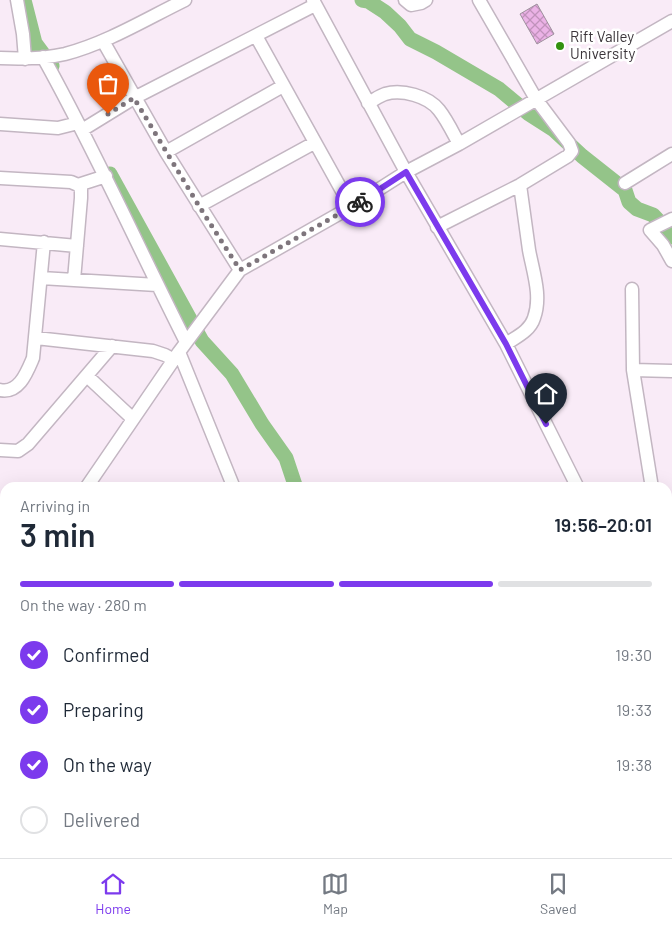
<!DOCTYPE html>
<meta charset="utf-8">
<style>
:root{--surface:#fff;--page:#f6f6f7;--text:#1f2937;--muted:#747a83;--line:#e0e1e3;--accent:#7c3aed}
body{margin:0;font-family:Barlow,sans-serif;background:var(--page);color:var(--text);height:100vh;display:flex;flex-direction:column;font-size:19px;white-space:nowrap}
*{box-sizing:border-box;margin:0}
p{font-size:16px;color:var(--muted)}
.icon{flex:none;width:28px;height:28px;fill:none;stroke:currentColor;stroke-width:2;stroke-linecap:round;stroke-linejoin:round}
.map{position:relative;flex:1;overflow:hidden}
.sheet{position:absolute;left:0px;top:482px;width:672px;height:376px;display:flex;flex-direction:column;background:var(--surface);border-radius:15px 15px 0 0;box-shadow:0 5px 20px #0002}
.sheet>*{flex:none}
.pin{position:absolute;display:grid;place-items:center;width:42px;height:42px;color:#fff;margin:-51px -21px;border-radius:50% 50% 50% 0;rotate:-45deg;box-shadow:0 0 5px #0007}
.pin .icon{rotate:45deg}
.courier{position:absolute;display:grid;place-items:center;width:50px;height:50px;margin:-25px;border:4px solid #7c3aed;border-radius:50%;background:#fff;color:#222;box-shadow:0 1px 6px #0007}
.summary em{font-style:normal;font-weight:600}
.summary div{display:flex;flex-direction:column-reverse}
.summary{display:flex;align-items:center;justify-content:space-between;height:85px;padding:0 20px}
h1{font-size:32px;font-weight:600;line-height:38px}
.bar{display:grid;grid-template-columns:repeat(4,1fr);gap:8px 5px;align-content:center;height:60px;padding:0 20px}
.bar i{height:6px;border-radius:4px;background:var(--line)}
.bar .on{background:var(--accent)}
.bar p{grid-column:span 4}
ol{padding:0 20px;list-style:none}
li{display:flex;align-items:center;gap:15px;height:55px}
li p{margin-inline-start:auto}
li .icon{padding:5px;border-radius:50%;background:var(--accent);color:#fff;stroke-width:4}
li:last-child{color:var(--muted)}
li i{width:28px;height:28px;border:2px solid var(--line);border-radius:50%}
.tab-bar{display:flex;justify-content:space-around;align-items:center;height:70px;border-top:1px solid var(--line);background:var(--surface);font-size:14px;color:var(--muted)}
.tab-bar a{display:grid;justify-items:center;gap:2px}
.tab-bar .on{color:var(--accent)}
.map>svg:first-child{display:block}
</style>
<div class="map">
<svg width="672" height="858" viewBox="0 0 672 858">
<defs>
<pattern id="building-cross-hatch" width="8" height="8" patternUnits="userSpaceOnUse" patternTransform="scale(1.25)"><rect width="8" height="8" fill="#ebb2e6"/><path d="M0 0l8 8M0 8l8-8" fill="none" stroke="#c092bb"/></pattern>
</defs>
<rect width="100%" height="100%" fill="#f9ebf7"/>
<path fill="#bbe5b1" d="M444,854H594L607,858H444Z"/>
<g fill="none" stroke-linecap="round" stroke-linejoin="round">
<path stroke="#94c489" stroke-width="15" d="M24,0L35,43L52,66
M362,0L368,1L385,12L400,26L410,39L436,52L499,89L529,114L554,130L582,156L625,190L629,202L637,209L653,215L668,231L672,237
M110,174L202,341L232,374L262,424L286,458L296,488
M391,858L399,854"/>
</g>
<path fill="url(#building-cross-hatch)" stroke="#9e919d" d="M537,4L554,34L537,44L520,14Z"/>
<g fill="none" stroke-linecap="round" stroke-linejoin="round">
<defs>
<path id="minor" d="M17,0L23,34L25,59
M313,0L406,172L506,344L578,488
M405,0L411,5L421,3L426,0
M256,36L351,207
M103,41L166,152L240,270
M43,57C95,150 138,247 186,342
M0,58C22,59 44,59 65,54C107,43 146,19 185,0
M368,103C374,100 379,96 385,94C402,89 428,96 439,110C447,120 453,133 459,144
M0,124L58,128L78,123
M82,130L134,98L315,5
M166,152L283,86
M0,178L71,182L78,185L106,176
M625,183L672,154
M199,206L314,143
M672,219L650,230L663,245L672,261
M437,227L520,185L568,156L572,151L569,143L536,99L479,0
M0,239L77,246
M41,278L157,285
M74,280L81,198V189L78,185
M632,289L633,370L652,488
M36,338L153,351L165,355L174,360
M506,344C516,337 530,331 534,318C542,296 533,272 529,250C526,228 523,206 520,185
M179,352L234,488
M633,370L672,371
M87,376L133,419
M0,390C19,394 27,372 33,358L44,242
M0,450L18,451L28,444L112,346
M86,488L179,352L240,270L351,207L406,172L459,144L672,21
M0,513H5
M668,530L672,529
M668,559L672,555
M0,581L5,575
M0,646L5,651
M668,664L672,673
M668,689L672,687
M0,827L5,821
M339,854L343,858
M364,858L371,854"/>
<path id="highway" d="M0,839L5,843
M19,854L24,858"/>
</defs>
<use href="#minor" stroke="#c3b6c2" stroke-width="15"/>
<use href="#highway" stroke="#c3b6c2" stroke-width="20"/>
<use href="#minor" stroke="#fff" stroke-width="12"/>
<use href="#highway" stroke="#fff" stroke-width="18"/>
</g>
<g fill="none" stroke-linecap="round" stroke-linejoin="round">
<path stroke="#7e757c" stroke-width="5" stroke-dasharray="0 9" d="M108,114L134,98L199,206L240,270L360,202"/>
<path stroke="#7c3aed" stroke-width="6" d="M360,202L406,172L506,344L546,424"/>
</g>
<circle fill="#33920f" stroke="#fff" stroke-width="2" cx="560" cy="46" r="5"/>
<g text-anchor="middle" stroke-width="5" stroke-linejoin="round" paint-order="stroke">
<g font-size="15" fill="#3b353a" stroke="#fff" text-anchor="start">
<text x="570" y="42">Rift Valley<tspan x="570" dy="17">University</tspan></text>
</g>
</g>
</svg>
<div class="pin" style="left:108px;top:114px;background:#ea580c"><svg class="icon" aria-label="bag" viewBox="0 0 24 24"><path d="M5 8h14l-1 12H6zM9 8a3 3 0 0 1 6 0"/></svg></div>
<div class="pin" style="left:546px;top:424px;background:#1f2937"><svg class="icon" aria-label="home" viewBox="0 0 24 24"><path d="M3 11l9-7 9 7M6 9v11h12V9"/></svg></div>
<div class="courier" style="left:360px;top:202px"><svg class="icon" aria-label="bike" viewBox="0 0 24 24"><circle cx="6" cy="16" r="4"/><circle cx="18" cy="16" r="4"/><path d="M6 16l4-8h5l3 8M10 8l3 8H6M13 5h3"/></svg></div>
<section class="sheet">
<div class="summary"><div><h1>3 min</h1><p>Arriving in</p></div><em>19:56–20:01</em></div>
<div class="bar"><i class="on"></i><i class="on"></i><i class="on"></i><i></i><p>On the way · 280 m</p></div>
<ol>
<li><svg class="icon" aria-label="check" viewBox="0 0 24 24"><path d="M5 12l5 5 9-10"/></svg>Confirmed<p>19:30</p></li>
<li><svg class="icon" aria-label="check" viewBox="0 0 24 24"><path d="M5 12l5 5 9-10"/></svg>Preparing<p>19:33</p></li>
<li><svg class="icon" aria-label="check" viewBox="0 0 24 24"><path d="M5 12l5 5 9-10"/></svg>On the way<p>19:38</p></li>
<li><i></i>Delivered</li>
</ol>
</section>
</div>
<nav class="tab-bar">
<a class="on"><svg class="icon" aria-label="home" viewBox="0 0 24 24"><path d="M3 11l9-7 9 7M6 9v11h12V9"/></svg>Home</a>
<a><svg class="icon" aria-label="map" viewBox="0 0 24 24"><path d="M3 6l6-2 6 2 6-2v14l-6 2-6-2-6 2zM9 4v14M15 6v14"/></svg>Map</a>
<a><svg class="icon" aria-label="saved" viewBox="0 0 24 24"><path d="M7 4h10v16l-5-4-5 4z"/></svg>Saved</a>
</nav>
